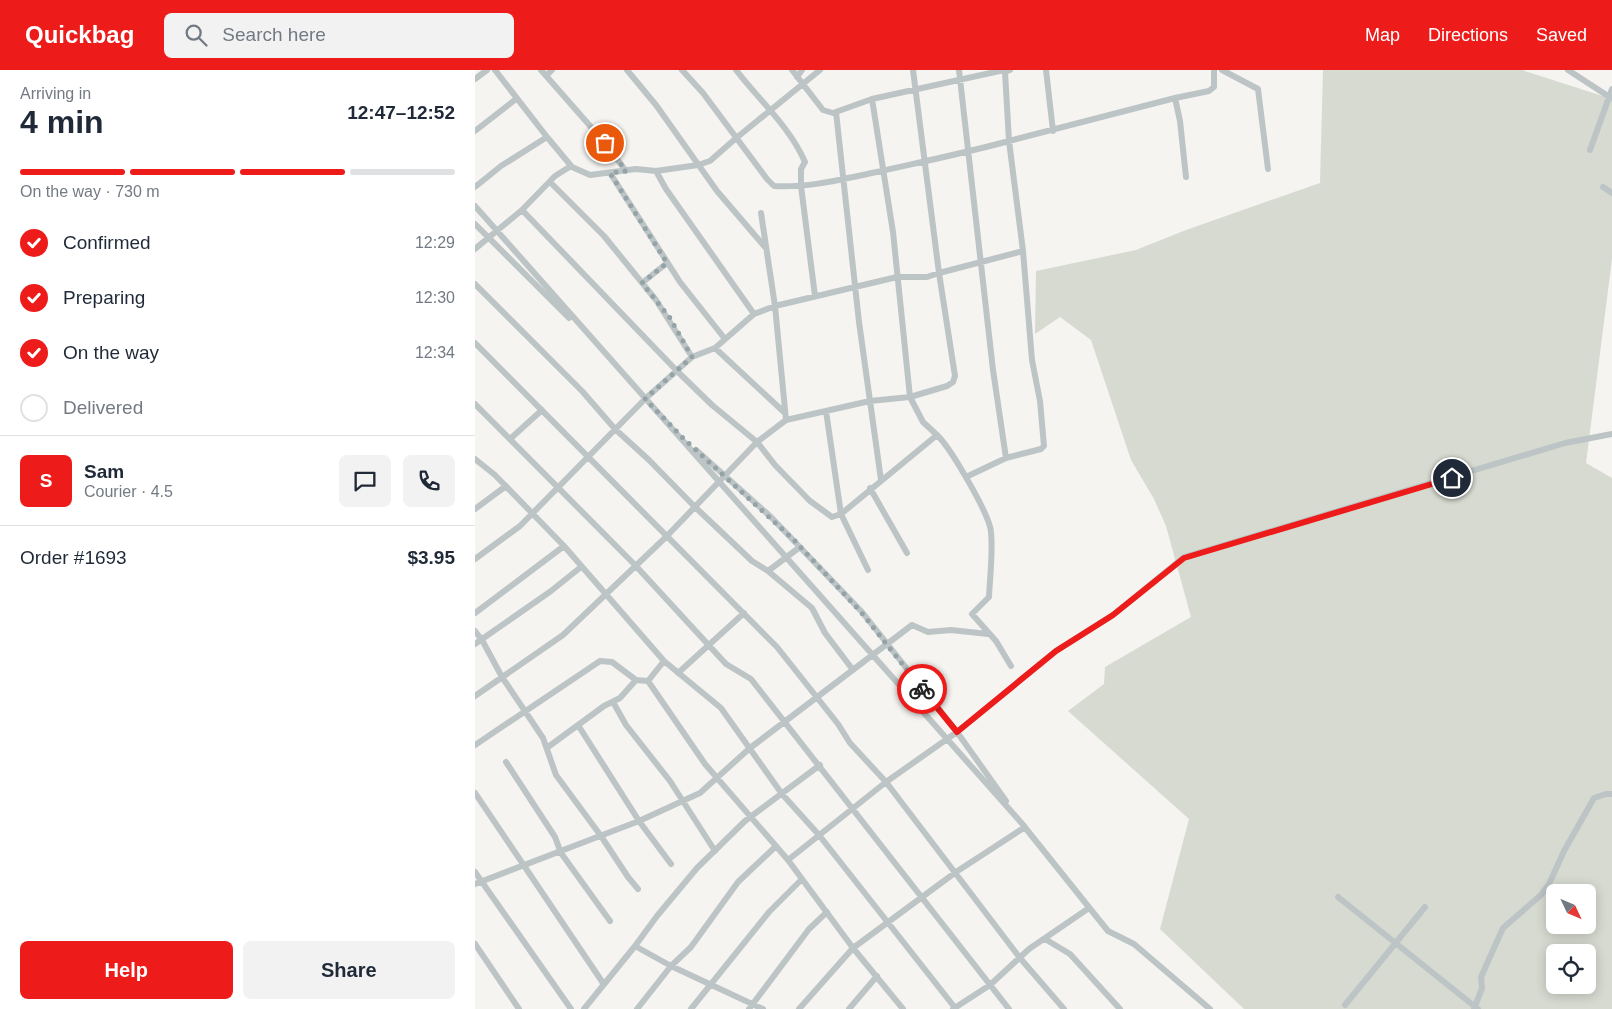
<!DOCTYPE html>
<meta charset="utf-8">
<style>
:root{--surface:#fff;--page:#f2f2f3;--text:#1f2937;--muted:#747a83;--line:#e0e1e3;--accent:#ed1b19}
body{margin:0;font-family:Arial,sans-serif;background:var(--page);color:var(--text);height:100vh;display:flex;flex-direction:column;font-size:19px;white-space:nowrap}
*{box-sizing:border-box;margin:0}
p{font-size:16px;color:var(--muted)}
.icon{flex:none;width:28px;height:28px;fill:none;stroke:currentColor;stroke-width:2;stroke-linecap:round;stroke-linejoin:round}
.map{position:relative;flex:1;overflow:hidden}
.drawer{display:flex;flex-direction:column;background:var(--surface);width:475px}
.drawer>*{flex:none}
.needle{width:32px;rotate:134deg}
.buttons{position:absolute;left:1071px;top:814px;display:grid;gap:10px}
.buttons a{display:grid;place-items:center;width:50px;height:50px;border-radius:8px;background:var(--surface);box-shadow:0 2px 12px #0003;font-size:25px}
.pin{position:absolute;display:grid;place-items:center;width:42px;height:42px;color:#fff;margin:-21px;border:2px solid #fff;border-radius:50%;box-shadow:0 1px 5px #0007}
.courier{position:absolute;display:grid;place-items:center;width:50px;height:50px;margin:-25px;border:4px solid #ed1b19;border-radius:50%;background:#fff;color:#222;box-shadow:0 1px 6px #0007}
.summary em{font-style:normal;font-weight:700}
.summary div{display:flex;flex-direction:column-reverse}
.summary{display:flex;align-items:center;justify-content:space-between;height:85px;padding:0 20px}
h1{font-size:32px;font-weight:700;line-height:38px}
.bar{display:grid;grid-template-columns:repeat(4,1fr);gap:8px 5px;align-content:center;height:60px;padding:0 20px}
.bar i{height:6px;border-radius:4px;background:var(--line)}
.bar .on{background:var(--accent)}
.bar p{grid-column:span 4}
.line{display:flex;align-items:center;gap:12px;padding:0 20px;border-top:1px solid var(--line)}
.line div{flex:1}
.round{display:grid;place-items:center;flex:none;width:52px;height:52px;border-radius:8px;background:var(--page)}
ol{padding:0 20px;list-style:none}
li{display:flex;align-items:center;gap:15px;height:55px}
li p{margin-inline-start:auto}
li .icon{padding:5px;border-radius:50%;background:var(--accent);color:#fff;stroke-width:4}
li:last-child{color:var(--muted)}
li i{width:28px;height:28px;border:2px solid var(--line);border-radius:50%}
.action{display:flex;gap:10px;margin-top:auto;padding:10px 20px}
.action a{flex:1;height:58px;border-radius:8px;background:var(--accent);color:#fff;font-size:20px;font-weight:700;line-height:58px;text-align:center}
.action a+a{background:var(--page);color:var(--text)}
header{display:flex;align-items:center;gap:30px;box-sizing:border-box;height:70px;padding:0 25px;background:var(--accent);color:#fff}
header strong{font-size:24px}
nav{display:flex;gap:28px;margin-inline-start:auto;font-size:18px}
.search{width:350px;height:45px;background:var(--page);display:flex;align-items:center;gap:12px;box-sizing:border-box;padding:0 18px;border-radius:8px;color:var(--muted);font-size:19px}
main{display:flex;flex:1;min-height:0}
.map>svg:first-child{display:block}
</style>
<header>
<strong>Quickbag</strong>
<div class="search"><svg class="icon" aria-label="search" viewBox="0 0 24 24"><circle cx="10" cy="10" r="6"/><path d="M15 15l6 6"/></svg>Search here</div>
<nav><a>Map</a><a>Directions</a><a>Saved</a></nav>
</header>
<main>
<section class="drawer">
<div class="summary"><div><h1>4 min</h1><p>Arriving in</p></div><em>12:47–12:52</em></div>
<div class="bar"><i class="on"></i><i class="on"></i><i class="on"></i><i></i><p>On the way · 730 m</p></div>
<ol>
<li><svg class="icon" aria-label="check" viewBox="0 0 24 24"><path d="M5 12l5 5 9-10"/></svg>Confirmed<p>12:29</p></li>
<li><svg class="icon" aria-label="check" viewBox="0 0 24 24"><path d="M5 12l5 5 9-10"/></svg>Preparing<p>12:30</p></li>
<li><svg class="icon" aria-label="check" viewBox="0 0 24 24"><path d="M5 12l5 5 9-10"/></svg>On the way<p>12:34</p></li>
<li><i></i>Delivered</li>
</ol>
<div class="line" style="height:90px"><b class="round" style="background:var(--accent);color:#fff">S</b><div><b>Sam</b><p>Courier · 4.5</p></div><a class="round"><svg class="icon" aria-label="chat" viewBox="0 0 24 24"><path d="M4 5h16v11H9l-5 4z"/></svg></a><a class="round"><svg class="icon" aria-label="phone" viewBox="0 0 24 24"><path d="M5 4h4l2 5-3 2q2 4 5 5l2-3 5 2v4C11 20 4 13 5 4z"/></svg></a></div>
<div class="line" style="height:65px"><div>Order #1693</div><b>$3.95</b></div>
<div class="action"><a>Help</a><a>Share</a></div>
</section>
<div class="map">
<svg width="1137" height="939" viewBox="0 0 1137 939">
<rect width="100%" height="100%" fill="#f5f4f1"/>
<path fill="#d6dad0" fill-rule="evenodd" d="M848,0H1047L1137,29V189L1111,393L1137,408V939H769L685,859L714,749L593,641L629,614L630,597L716,547L691,456L679,429L656,390L616,270L585,247L560,264L561,201L661,180L711,160L845,113ZM1080,822H1112V855H1080ZM1080,882H1112V915H1080Z"/>
<g fill="none" stroke-linecap="round" stroke-linejoin="round">
<path stroke="#bdc4c6" stroke-width="6" d="M20,0L72,67
M66,0L130,73L151,101
M152,0L181,35L242,121L290,177
M207,0L228,23L292,109L299,116C334,118 368,109 402,102C446,92 490,83 534,71L530,2L535,0
M261,0C284,30 315,57 330,92L326,99V116L340,226
M317,0L348,40L358,43L397,29L529,0
M438,0L464,203L548,181
M484,0L518,300L531,388L491,407
M571,0L578,61
M747,0L783,19L793,99
M1093,0L1136,28
M71,6L77,0
M322,7L327,0
M0,9L12,0
M700,28L734,21L739,17V0
M361,42L384,252L406,410
M0,61L41,29
M1115,80L1137,19
M181,101L191,119L279,244
M135,103L205,212L250,269
M0,117L26,96L72,67L97,97L115,105L161,99L181,101L223,95L235,91L260,69L345,0
M1128,117L1137,123
M0,136L550,757L481,802L378,878L324,939
M47,140L202,301L237,335L282,372L300,395L335,431L357,447L366,444L462,365L448,352L435,327L418,162L397,29
M286,143L300,236L311,350
M0,154L94,248
M0,179L47,140L80,106L96,96
M167,213L192,193
M0,214L107,321L140,359L174,390L219,436L277,491L293,501L337,538L350,563L378,600
M0,273L302,577L363,654L375,673L411,712L545,888L589,939
M240,278L310,343
M0,334L160,495L251,594L276,609L534,939
M351,341L366,444L393,500
M462,365C475,377 515,445 516,462C518,483 515,506 514,527L497,544L521,571L536,596
M35,369L67,340
M221,380L296,447L387,542L482,662L531,731
M531,388L566,379L569,376L565,331L557,290L548,181L534,71L700,28L705,51L711,107
M0,389L20,405L89,476L189,591L246,638L307,724L344,765L481,939
M395,418L432,483
M0,439L31,416
M0,489L45,456L170,329L217,287
M293,501L325,477
M0,543L89,476
M0,561L7,570L27,607L68,668L81,705L126,766L153,807L163,819
M0,574L76,521L106,497
M203,603L269,543
M173,611L230,694L313,790L378,878L428,939
M0,626L88,565L191,467L282,372L311,350L395,331L435,327L472,316L478,312L480,306L464,203L452,207H422L300,236L279,244L240,278L217,287L181,230L129,166L75,112
M138,632L151,655L195,711L240,781
M103,655L164,751L196,794
M0,675L125,591L137,592L161,610
M73,677L129,636L145,628L161,610L173,611L189,591
M31,692L80,767L86,783L135,851
M0,723L128,913
M548,755L633,861L659,874L735,939
M313,790L411,712L482,662L581,581L638,545L709,487L1090,373L1137,364
M0,802L96,939
M0,814L164,751L225,723L275,678L437,555L453,562L476,560L513,564
M863,827L1003,939
M570,869L595,884L645,939
M0,874L44,939
M160,876L196,896L288,939
M870,935L950,837
M109,939L160,876L182,846L222,798L270,751L345,695
M162,939L196,896L216,877L263,812L300,777
M216,939L294,842L327,809
M274,939L334,859L352,842
M374,939L402,906
M478,939L515,915L554,879L614,838
M999,939L1007,918L1006,907L1028,858L1066,825L1074,814L1089,781L1119,728L1131,724H1137"/>
</g>
<g fill="none" stroke-linecap="round" stroke-linejoin="round">
<path stroke="#93a3a6" stroke-width="5" stroke-dasharray="0 9" d="M130,73L151,101L135,103L192,193L167,213L195,248L217,287L170,329L209,369L319,470L386,542L447,619"/>
<path stroke="#ed1b19" stroke-width="6" d="M447,619L482,662L581,581L638,545L709,488L977,408"/>
</g>
</svg>
<div class="buttons">
<a><svg class="needle" viewBox="-14 -14 28 28"><path d="M0-13l5 13h-10z" fill="#e53935"/><path d="M0 13l5-13h-10z" fill="#747a83"/></svg></a>
<a><svg class="icon" aria-label="locate" viewBox="0 0 24 24"><circle cx="12" cy="12" r="6"/><path d="M12 2v4M12 18v4M2 12h4M18 12h4"/></svg></a>
</div>
<div class="pin" style="left:130px;top:73px;background:#ea580c"><svg class="icon" aria-label="bag" viewBox="0 0 24 24"><path d="M5 8h14l-1 12H6zM9 8a3 3 0 0 1 6 0"/></svg></div>
<div class="pin" style="left:977px;top:408px;background:#1f2937"><svg class="icon" aria-label="home" viewBox="0 0 24 24"><path d="M3 11l9-7 9 7M6 9v11h12V9"/></svg></div>
<div class="courier" style="left:447px;top:619px"><svg class="icon" aria-label="bike" viewBox="0 0 24 24"><circle cx="6" cy="16" r="4"/><circle cx="18" cy="16" r="4"/><path d="M6 16l4-8h5l3 8M10 8l3 8H6M13 5h3"/></svg></div>
</div>
</main>
